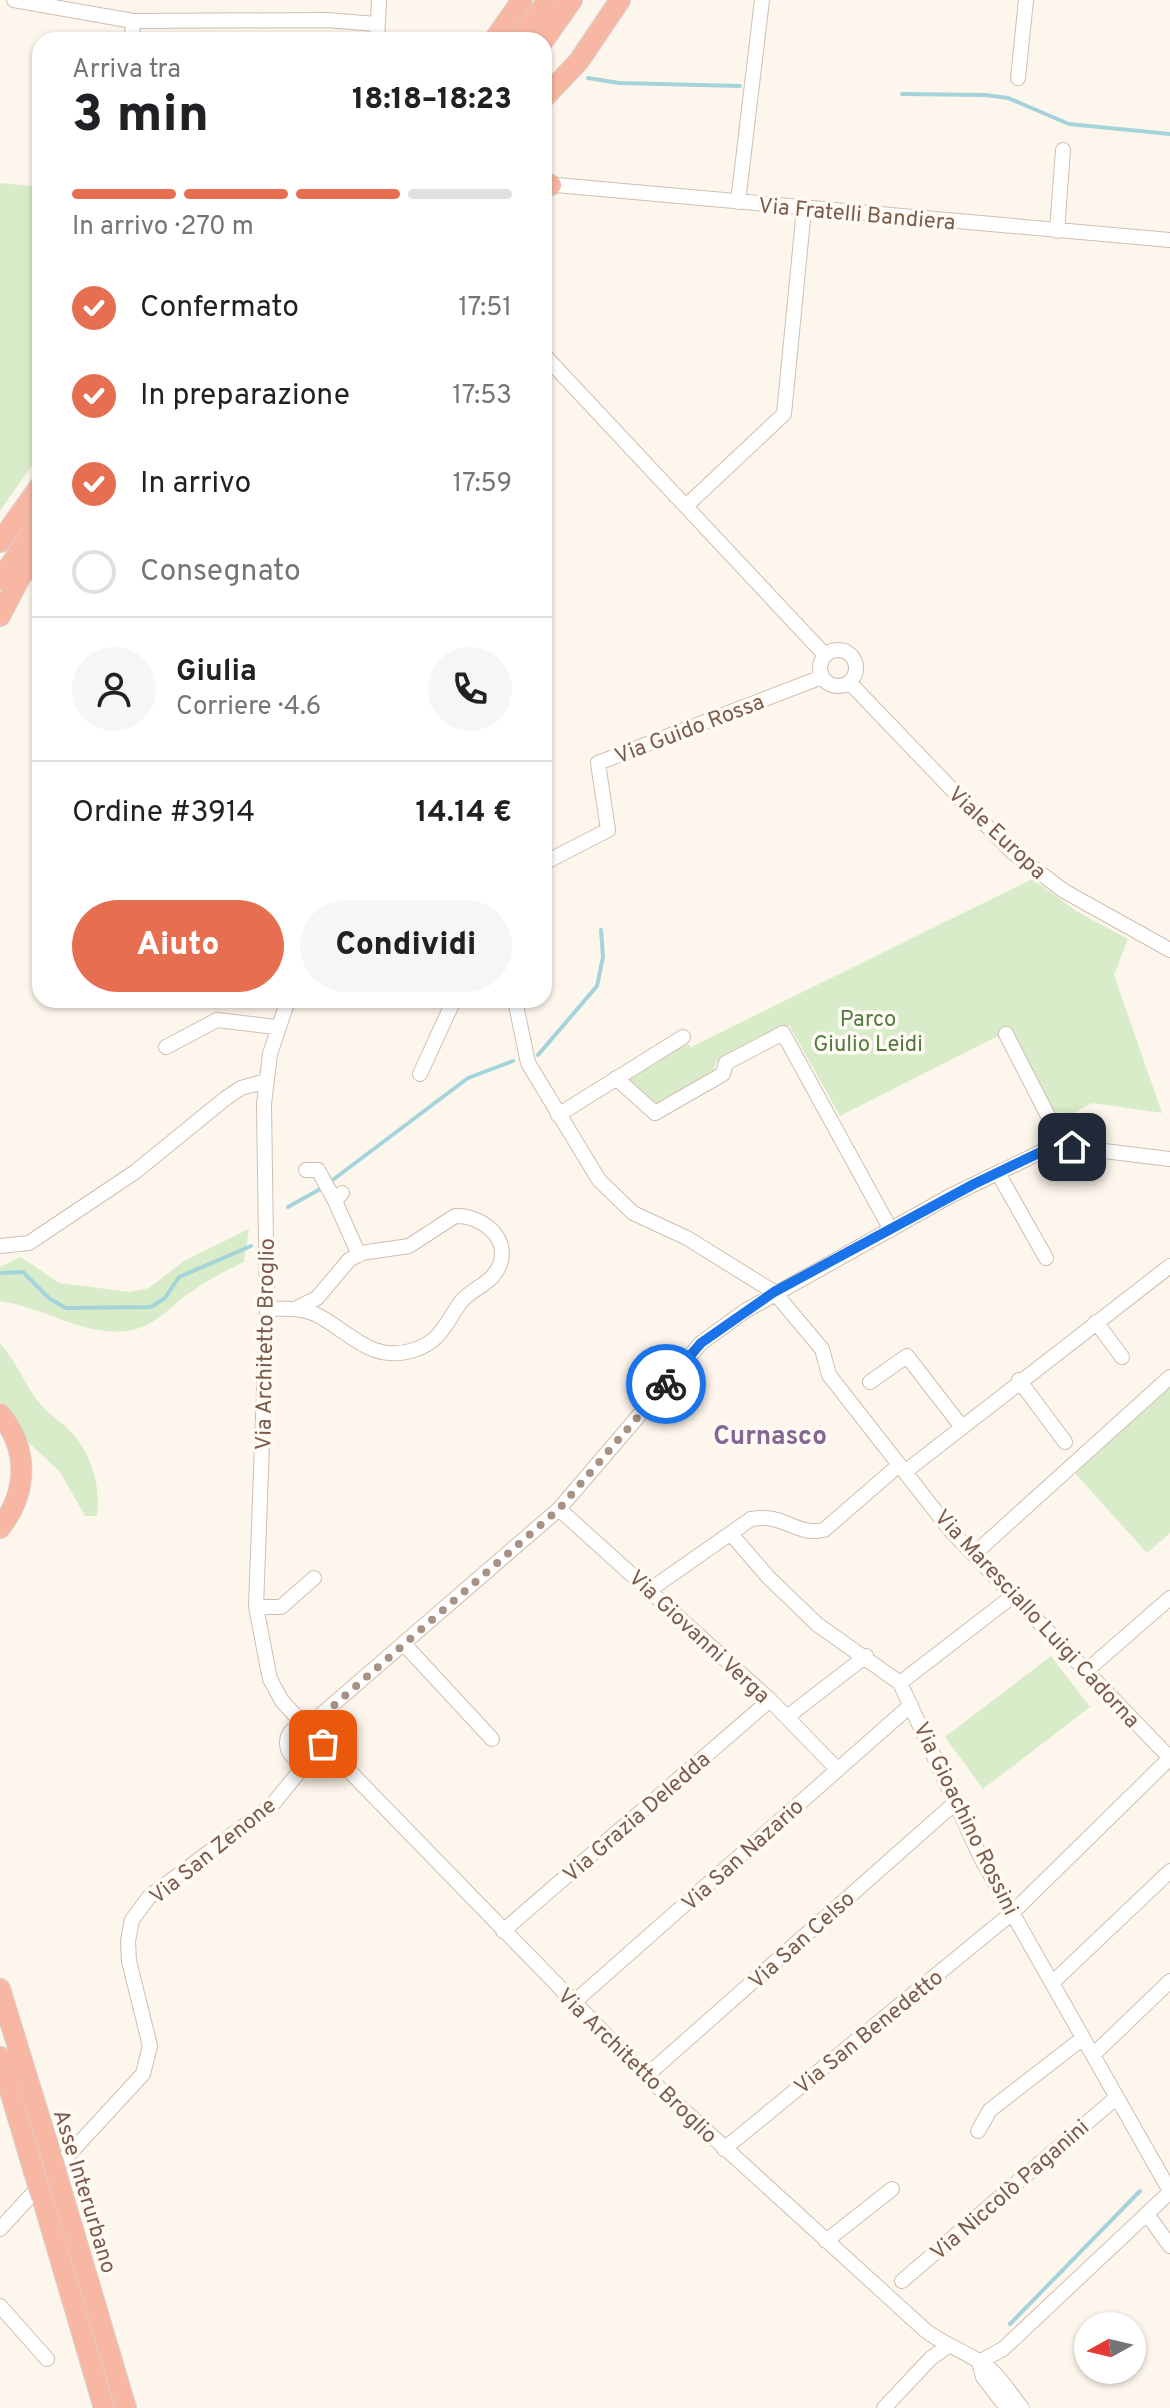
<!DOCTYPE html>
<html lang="it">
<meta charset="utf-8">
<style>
:root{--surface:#fff;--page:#f6f6f6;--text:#202124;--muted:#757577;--line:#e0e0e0;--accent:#e76f51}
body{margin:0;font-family:Overpass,sans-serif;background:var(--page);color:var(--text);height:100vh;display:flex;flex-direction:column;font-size:30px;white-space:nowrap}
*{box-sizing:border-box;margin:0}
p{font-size:26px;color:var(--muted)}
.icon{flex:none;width:44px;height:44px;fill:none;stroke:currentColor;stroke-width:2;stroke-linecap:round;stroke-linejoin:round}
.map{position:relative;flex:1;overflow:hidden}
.panel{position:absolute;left:32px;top:32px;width:520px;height:976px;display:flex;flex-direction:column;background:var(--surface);border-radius:24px;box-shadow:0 2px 6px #0004}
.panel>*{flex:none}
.needle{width:52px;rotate:262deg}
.tools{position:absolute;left:1074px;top:2312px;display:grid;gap:16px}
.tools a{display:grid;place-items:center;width:72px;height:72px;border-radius:50%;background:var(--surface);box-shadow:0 2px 6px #0004;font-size:40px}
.pin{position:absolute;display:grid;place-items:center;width:68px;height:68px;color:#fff;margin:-34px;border-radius:16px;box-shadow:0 4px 12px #0006}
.courier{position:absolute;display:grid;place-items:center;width:80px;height:80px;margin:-40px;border:6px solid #1a73e8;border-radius:50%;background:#fff;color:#222;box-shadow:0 2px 10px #0007}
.summary em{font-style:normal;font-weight:800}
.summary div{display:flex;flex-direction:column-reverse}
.summary{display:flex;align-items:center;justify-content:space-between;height:136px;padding:0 40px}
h1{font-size:52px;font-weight:800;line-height:60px}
.bar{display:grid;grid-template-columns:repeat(4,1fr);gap:12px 8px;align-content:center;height:96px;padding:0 40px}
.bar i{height:10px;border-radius:6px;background:var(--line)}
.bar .selected{background:var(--accent)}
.bar p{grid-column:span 4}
.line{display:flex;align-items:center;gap:20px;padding:0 40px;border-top:2px solid var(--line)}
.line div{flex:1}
.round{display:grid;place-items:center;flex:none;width:84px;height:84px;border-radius:42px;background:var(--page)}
ol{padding:0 40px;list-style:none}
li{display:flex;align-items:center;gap:24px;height:88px}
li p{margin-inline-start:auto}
li .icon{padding:8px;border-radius:50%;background:var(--accent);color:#fff;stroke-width:4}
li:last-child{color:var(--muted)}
li i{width:44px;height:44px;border:4px solid var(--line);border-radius:50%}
.cta{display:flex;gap:16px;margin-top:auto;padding:16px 40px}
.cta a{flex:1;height:92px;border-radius:48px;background:var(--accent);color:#fff;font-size:32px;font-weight:800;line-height:92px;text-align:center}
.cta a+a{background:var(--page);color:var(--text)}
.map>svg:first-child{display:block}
</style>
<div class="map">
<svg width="1170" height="2408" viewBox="0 0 1170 2408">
<rect width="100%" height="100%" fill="#fdf6ec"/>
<path fill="#d8ecc9" d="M0,183L40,187V454L0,511Z
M1032,879L1078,912L1128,939L1114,975L1162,1113L1092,1103L1050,1126L1000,1035L840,1116L789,1025L716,1063L712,1075L656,1107L624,1081L687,1043L691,1047Z
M249,1229L244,1262C223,1272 204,1282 185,1296C172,1306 160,1319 145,1326C98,1346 46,1307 0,1301V1267L21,1257L59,1283L130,1292L149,1288L184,1261Z
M0,1343C17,1362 25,1386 41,1405C48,1413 57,1419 65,1426C90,1449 101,1482 97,1516H85L60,1472L24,1438L0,1403Z
M1170,1383V1533L1147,1553L1073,1471Z
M1051,1656L1090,1707L983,1789L945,1737Z"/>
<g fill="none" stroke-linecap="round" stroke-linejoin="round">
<path stroke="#a5d3da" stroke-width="4" d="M395,40H397
M588,78L619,83L740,86
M902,94L985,95L1008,98L1069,124L1170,134
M538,1055L597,986L603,957L601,930
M288,1207L322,1188L468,1078L513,1061
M0,1273L23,1272L50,1299L66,1308L151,1307L165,1298L179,1277L251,1246
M1010,2324L1140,2191"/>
<defs>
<path id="minor" d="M14,0L133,21L327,20L376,24
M132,40L133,21
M377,40L379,0
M1018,78L1026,0
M545,184L1170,240
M738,202L762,0
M1057,231L1063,150
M544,355L825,655
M686,506L784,414L804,209
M820 668a18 18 0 1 1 36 0a18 18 0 1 1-36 0Z
M849,682L1011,851L1064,891L1170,950
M544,863L608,830L598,763L822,677
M288,1000L270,1054L264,1104L267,1309L256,1607L270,1679L282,1701L304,1725
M515,1000L528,1063L599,1180L633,1213L687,1238L774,1292L822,1349L829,1375L951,1531L1170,1758
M1006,1034L1064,1147
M166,1047L217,1020L276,1027
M420,1074L454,1000
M616,1078L655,1113L723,1074L726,1063L783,1033L891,1230
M558,1115L683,1037
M306,1170H318L335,1201
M998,1173L1046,1258
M342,1193L335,1201L359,1255
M0,1246L29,1243L135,1172L226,1098L241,1088L266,1081
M267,1309C283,1309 300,1307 315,1314C350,1331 370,1364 414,1350C440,1342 446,1323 460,1303C469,1291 483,1287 493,1276C518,1245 486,1215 455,1216L409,1246L361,1253L349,1260L317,1298L295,1309
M1096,1322L1122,1357
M1019,1380L1065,1442
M870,1382L907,1356L961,1426
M906,1471L1170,1266
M559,1509L770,1700L837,1769
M731,1534L769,1578L818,1625L900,1683L981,1858L1170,2191
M974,1554L1170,1377
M651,1589L751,1519C786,1513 794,1536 824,1530L899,1465
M256,1607H281L314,1578
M404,1644L492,1739
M1086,1671L1170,1598
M900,1683L1014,1595
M787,1717L866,1656
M287 1743a18 18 0 1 1 36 0a18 18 0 1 1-36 0Z
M308,1726L559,1509L701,1343L745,1311L950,1196L1047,1149L1072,1147L1170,1159
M323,1744L646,2076L925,2330C945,2346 969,2352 990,2369C1002,2379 1012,2396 1022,2408
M503,1931L770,1700
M1052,1983L1170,1871
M573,2003L911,1705
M1093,2055L1170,1981
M646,2076L956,1802
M978,2131L990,2110L1083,2038
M724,2149L1012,1913L1170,1758
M1147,2214L1170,2246
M0,2229L143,2074L150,2046L129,1961L128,1941L132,1920L149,1897L272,1805L308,1761
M826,2241L892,2189
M902,2281L1117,2097
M0,2306L47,2359
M979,2362L1003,2349L1170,2192
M979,2362L983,2377L1007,2408
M884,2408L931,2358L947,2347"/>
<path id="highway" d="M494,40L522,0
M519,40L548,0
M544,40L572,0
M544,98L579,61L620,0
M544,182L551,185
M0,542L40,486
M0,580L40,521
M0,616L21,576L40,549
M0,1414C29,1449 28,1492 0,1528
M0,1989L52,2158
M0,2057L34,2172
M58,2179L126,2408
M42,2197L104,2408"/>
</defs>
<use href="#minor" stroke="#d1beb0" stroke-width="16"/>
<use href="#highway" stroke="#dad1cd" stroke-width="22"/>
<use href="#minor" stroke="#fff" stroke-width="14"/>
<use href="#highway" stroke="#f7b7a3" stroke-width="20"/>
<defs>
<path id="highway-bridge" d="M52,2158L58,2179
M34,2172L42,2197"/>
</defs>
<use href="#highway-bridge" stroke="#dad1cd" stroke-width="22" stroke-linecap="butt"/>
<use href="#highway-bridge" stroke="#f7b7a3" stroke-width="20"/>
</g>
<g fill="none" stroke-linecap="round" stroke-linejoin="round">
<path stroke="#a89285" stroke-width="8" stroke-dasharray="0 14.4" d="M323,1744L320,1735L331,1708L559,1509L666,1384"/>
<path stroke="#1a73e8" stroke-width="10" d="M666,1384L701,1343L774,1292L974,1184L1047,1149L1072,1147"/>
</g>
<g text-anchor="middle" stroke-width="7" stroke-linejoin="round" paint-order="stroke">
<g font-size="22" fill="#7a5c4d" stroke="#fffaf3">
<text transform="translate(857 213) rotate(5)" y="8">Via Fratelli Bandiera</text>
<text transform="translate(689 728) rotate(-21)" y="8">Via Guido Rossa</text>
<text transform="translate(998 832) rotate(43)" y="8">Viale Europa</text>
<text transform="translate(264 1344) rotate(-89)" y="8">Via Architetto Broglio</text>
<text transform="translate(1038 1618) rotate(47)" y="8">Via Maresciallo Luigi Cadorna</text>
<text transform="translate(700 1636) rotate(43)" y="8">Via Giovanni Verga</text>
<text transform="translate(636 1816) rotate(-41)" y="8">Via Grazia Deledda</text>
<text transform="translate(967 1818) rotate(64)" y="8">Via Gioachino Rossini</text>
<text transform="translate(212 1850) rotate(-39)" y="8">Via San Zenone</text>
<text transform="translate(742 1854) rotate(-42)" y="8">Via San Nazario</text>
<text transform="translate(801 1939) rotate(-42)" y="8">Via San Celso</text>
<text transform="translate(868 2031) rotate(-39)" y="8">Via San Benedetto</text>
<text transform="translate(638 2065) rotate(44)" y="8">Via Architetto Broglio</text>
<text transform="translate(1009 2189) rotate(-41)" y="8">Via Niccolò Paganini</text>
<text transform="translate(86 2191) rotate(73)" y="8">Asse Interurbano</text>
</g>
<g font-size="22" fill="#537a41" stroke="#fffaf3">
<text x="868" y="1026">Parco<tspan x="868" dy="25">Giulio Leidi</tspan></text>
</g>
<g font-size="26" font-weight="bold" fill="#846695" stroke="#fffaf3">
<text x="770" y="1444">Curnasco</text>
</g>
</g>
</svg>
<div class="tools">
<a><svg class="needle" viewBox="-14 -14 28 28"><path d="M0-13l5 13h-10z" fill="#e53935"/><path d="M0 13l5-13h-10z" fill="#757577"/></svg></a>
</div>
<div class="pin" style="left:323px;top:1744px;background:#ea580c"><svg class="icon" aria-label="bag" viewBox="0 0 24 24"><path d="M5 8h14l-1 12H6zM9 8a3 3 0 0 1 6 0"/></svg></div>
<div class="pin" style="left:1072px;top:1147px;background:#1f2937"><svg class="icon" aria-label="home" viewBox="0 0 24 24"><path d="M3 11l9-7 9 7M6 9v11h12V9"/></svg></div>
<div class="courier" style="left:666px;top:1384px"><svg class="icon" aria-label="bike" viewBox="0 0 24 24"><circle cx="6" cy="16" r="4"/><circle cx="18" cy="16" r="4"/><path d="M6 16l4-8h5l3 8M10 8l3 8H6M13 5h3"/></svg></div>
<section class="panel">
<div class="summary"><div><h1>3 min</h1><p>Arriva tra</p></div><em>18:18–18:23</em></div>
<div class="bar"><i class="selected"></i><i class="selected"></i><i class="selected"></i><i></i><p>In arrivo · 270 m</p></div>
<ol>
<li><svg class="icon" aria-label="check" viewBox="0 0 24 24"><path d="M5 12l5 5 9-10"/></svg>Confermato<p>17:51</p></li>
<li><svg class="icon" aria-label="check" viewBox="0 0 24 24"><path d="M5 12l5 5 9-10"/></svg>In preparazione<p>17:53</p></li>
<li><svg class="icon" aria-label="check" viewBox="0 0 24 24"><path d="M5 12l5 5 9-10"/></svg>In arrivo<p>17:59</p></li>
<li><i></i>Consegnato</li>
</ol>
<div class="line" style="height:144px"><a class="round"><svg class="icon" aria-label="person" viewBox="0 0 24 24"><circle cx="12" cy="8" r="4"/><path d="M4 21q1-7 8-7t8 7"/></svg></a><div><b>Giulia</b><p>Corriere · 4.6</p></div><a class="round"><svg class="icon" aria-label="phone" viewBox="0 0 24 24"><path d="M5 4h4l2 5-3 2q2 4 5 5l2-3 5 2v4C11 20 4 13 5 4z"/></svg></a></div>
<div class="line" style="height:104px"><div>Ordine #3914</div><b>14.14 €</b></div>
<div class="cta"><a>Aiuto</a><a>Condividi</a></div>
</section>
</div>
